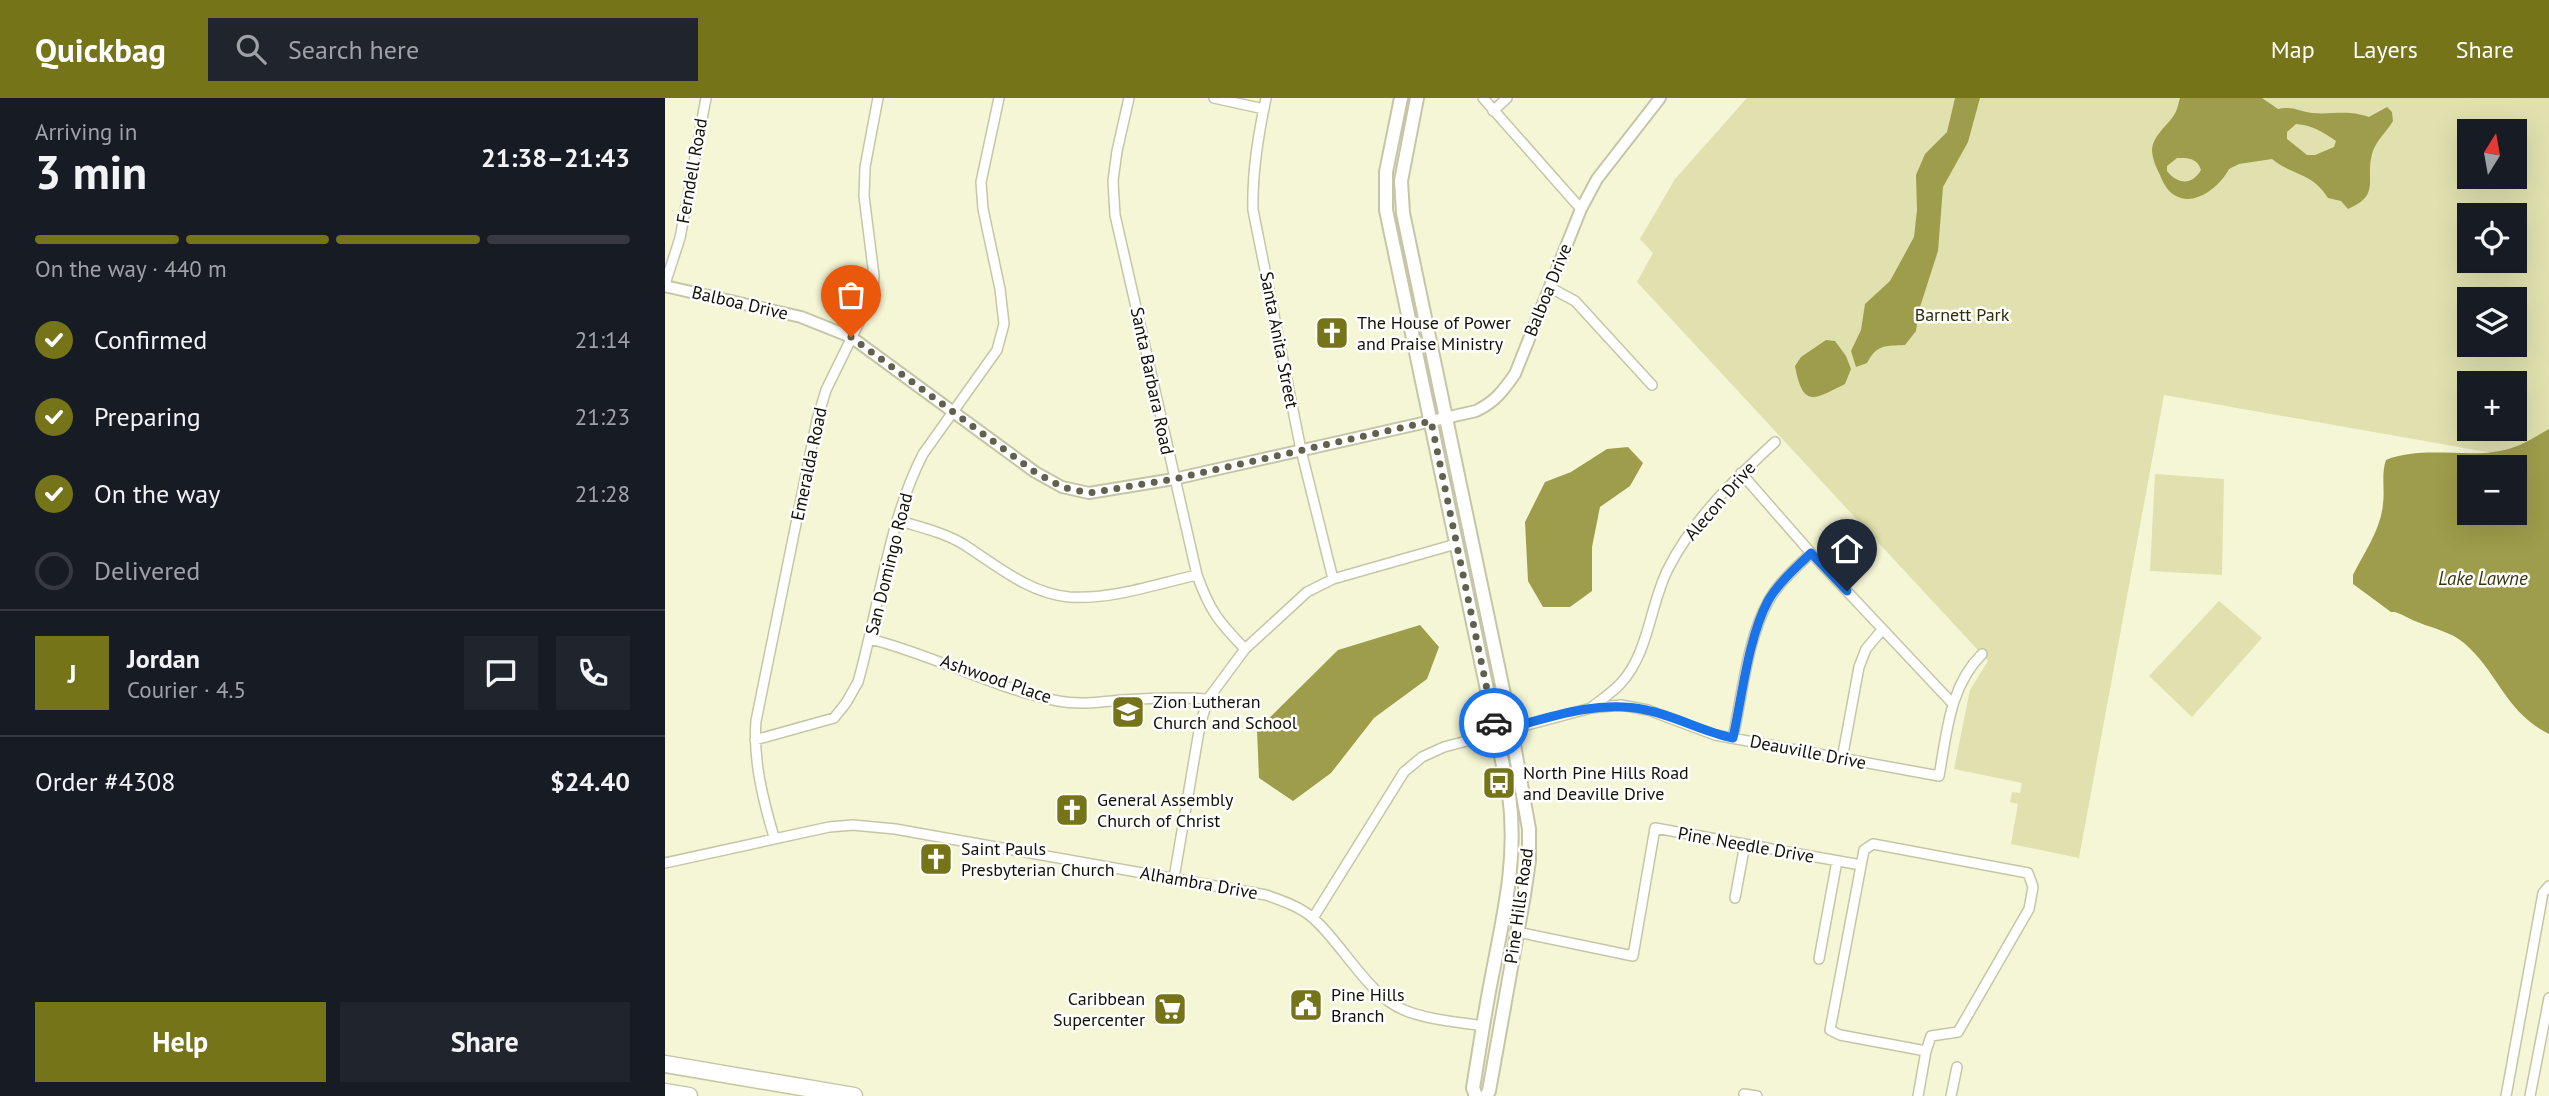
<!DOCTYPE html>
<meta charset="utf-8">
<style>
:root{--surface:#171b24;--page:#20242c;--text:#f1f3f6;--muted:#9ea1a6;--line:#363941;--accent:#767419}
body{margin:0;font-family:"PT Sans",sans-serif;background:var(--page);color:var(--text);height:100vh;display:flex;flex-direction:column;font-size:26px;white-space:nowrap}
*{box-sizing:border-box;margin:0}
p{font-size:23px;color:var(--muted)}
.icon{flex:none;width:38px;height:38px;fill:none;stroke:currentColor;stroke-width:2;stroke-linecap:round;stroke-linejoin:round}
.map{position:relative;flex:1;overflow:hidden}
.sheet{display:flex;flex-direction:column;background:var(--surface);width:665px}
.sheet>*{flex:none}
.needle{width:46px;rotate:11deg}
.fabs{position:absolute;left:1792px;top:21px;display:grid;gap:14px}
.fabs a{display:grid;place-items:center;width:70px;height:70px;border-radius:0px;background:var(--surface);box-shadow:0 7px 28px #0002;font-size:35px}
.pin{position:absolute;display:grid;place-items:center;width:60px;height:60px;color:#fff;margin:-72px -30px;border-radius:50% 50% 50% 0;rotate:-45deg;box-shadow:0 0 7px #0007}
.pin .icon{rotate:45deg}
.courier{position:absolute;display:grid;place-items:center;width:70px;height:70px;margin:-35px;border:5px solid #1a73e8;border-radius:50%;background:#fff;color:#222;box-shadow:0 2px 9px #0007}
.summary em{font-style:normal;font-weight:600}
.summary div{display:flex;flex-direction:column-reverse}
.summary{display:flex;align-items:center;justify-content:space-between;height:119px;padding:0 35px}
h1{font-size:46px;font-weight:600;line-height:52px}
.bar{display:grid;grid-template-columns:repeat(4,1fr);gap:10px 7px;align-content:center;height:84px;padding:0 35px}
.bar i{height:9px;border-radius:5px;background:var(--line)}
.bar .active{background:var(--accent)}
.bar p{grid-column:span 4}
.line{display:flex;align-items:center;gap:18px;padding:0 35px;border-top:2px solid var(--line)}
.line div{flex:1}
.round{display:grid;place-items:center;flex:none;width:74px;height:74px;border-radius:0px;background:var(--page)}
ol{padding:0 35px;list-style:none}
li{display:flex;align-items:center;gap:21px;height:77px}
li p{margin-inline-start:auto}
li .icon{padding:7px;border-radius:50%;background:var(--accent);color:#fff;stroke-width:4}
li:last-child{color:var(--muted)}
li i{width:38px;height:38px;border:4px solid var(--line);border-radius:50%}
.cta{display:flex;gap:14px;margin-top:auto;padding:14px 35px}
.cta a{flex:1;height:80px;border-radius:0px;background:var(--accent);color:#fff;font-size:28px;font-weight:600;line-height:80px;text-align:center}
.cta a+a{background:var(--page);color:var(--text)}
header{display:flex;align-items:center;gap:42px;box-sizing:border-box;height:98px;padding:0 35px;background:var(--accent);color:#fff}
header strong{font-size:33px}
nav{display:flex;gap:38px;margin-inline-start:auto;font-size:24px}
.search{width:490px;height:63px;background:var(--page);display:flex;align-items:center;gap:18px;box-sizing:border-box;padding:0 24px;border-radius:0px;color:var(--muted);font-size:26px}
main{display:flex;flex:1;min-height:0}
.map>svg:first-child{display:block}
</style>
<header>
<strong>Quickbag</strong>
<div class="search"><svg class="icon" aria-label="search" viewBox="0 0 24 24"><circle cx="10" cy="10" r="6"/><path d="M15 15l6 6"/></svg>Search here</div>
<nav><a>Map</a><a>Layers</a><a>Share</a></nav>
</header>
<main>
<section class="sheet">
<div class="summary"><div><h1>3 min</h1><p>Arriving in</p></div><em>21:38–21:43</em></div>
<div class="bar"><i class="active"></i><i class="active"></i><i class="active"></i><i></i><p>On the way · 440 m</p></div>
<ol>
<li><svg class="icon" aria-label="check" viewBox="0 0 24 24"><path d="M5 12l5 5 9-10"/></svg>Confirmed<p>21:14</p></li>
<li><svg class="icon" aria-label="check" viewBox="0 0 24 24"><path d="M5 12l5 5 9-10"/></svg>Preparing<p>21:23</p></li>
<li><svg class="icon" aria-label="check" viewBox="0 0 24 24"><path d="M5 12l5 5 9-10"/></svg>On the way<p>21:28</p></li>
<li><i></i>Delivered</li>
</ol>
<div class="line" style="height:126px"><b class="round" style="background:var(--accent);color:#fff">J</b><div><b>Jordan</b><p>Courier · 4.5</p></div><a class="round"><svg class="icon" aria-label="chat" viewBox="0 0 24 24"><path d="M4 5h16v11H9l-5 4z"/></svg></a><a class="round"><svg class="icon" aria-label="phone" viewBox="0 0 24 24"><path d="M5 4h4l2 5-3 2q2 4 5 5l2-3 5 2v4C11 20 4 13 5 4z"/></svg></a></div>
<div class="line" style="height:91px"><div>Order #4308</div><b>$24.40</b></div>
<div class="cta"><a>Help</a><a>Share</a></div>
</section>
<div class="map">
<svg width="1884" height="998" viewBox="0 0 1884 998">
<rect width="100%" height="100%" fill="#f5f6d5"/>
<path fill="#e0e1ae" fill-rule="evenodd" d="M1082,0H1884V365L1499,297L1414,760L1346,746L1353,706L1345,704L1347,694L1355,695L1357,685L1289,671L1305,592L1323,563L972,184L988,155L975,141L1010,81ZM1804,33H1850V79H1804ZM1804,117H1850V163H1804ZM1804,201H1850V247H1804ZM1804,285H1850V331H1804Z
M1490,376L1559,381L1557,477L1485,473Z
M1554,503L1597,540L1527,619L1484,578Z"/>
<path fill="#9e9d4b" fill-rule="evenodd" d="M1290,0H1315L1303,44L1278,89L1273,153L1254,212L1251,233L1240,247C1221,248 1212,246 1202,265L1191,269L1186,253L1196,232L1200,206L1225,183L1249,139L1252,112L1251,77L1260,56L1282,34Z
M1515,0H1597L1613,11C1630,8 1632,13 1647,15C1668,17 1682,11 1704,19L1722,9L1727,14L1728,23C1721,35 1711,42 1707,56C1700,83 1716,97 1683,111L1676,103L1663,100C1647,74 1628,78 1607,61L1574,66L1564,71C1556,87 1531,109 1511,98C1503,94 1498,85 1495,77C1491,69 1487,60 1487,51C1488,39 1500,29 1507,20C1512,14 1513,7 1515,0ZM1631,26C1647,27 1658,34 1671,43L1669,49L1650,57H1642L1622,41V34ZM1512,60C1524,60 1532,60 1536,72C1527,88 1512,86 1502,73V68Z
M1161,242L1170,243L1181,258L1186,271L1180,286C1148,302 1138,310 1130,268L1136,259Z
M1884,331V636C1840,614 1833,574 1799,545C1786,534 1770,531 1755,525C1746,522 1739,517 1730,514H1726L1688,486V477C1699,455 1716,431 1718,406C1720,391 1716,376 1721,362C1758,347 1802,361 1840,352C1857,348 1870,339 1884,331ZM1850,369V415H1804V369Z
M963,349L978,365L965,388L935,409L927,449V493L905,509H878L863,483L860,424L880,384L906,374L942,351Z
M755,527L774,549L762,581L709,620L666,675L628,703L594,680L592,632L673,552Z"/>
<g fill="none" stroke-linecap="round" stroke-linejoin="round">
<defs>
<path id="minor" d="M464,0L452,53L448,83L450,117L532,477C545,513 553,523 580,551
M549,0L599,11
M601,0C593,38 587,74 588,112L636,352L668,481
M818,0L916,111
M828,13L842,0
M0,186L15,140L41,0
M884,189L910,203L987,287
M1076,375L1146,455L1288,606
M232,422C254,429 278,434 298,446C331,467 363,495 404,499C446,502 491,486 532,477
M205,541C269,557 328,590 393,603C414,607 436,604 457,602C486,600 514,599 543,601
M927,609C937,601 948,594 956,585C984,555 985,506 1003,471C1028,421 1070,381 1110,344
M1068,640C1077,598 1082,542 1103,504C1113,485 1131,470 1146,455
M90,642L169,620L181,605L193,584C214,510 223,424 258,356L332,252L339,226L335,191L318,111L316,84L334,0
M1177,661L1194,569L1201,551L1217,532
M109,739C98,702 88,662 91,623L152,322L161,292L208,196L209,178L199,98L200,69L213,0
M0,765L164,729L188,727L230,731L601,797C618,803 636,809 649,821C677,846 705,899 739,912C763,922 793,924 819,928
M509,780L535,627L543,601L580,551L642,494L668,481L791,446
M1070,800L1080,746
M648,820L739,674L757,659L779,649L926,610L956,607L983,612L1050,637L1274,678C1282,635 1284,589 1317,556
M852,834L968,858L990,730L1196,767
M1154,861L1172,763
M1079,996L1092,998
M1253,998L1261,953L1266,938L1293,934L1364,811L1368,789L1363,775L1208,746L1199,752L1165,932L1175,937L1261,953
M1286,998L1292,969
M1841,998L1878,795L1884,788
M1865,998L1884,900"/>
<path id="tertiary" d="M0,188L136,219L186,239L370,374L397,389L424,395L509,381L811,313C830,304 838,293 850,276L916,111L932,81L995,0"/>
<path id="secondary" d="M736,0L721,74V112L844,696C853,762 838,819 826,883C819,919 814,954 808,990L811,998
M752,0L736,83L738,115L846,630L864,731V763L859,797L824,993L821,998"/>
<path id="trunk" d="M0,966L189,998
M0,994L24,998"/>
</defs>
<use href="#minor" stroke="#c5c6a6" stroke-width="12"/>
<use href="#tertiary" stroke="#c5c6a6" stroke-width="14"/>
<use href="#secondary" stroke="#c5c6a6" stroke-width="16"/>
<use href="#trunk" stroke="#c5c6a6" stroke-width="19"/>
<use href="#minor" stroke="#fff" stroke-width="9"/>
<use href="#tertiary" stroke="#fff" stroke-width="10"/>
<use href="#secondary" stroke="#fff" stroke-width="12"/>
<use href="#trunk" stroke="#fff" stroke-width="16"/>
</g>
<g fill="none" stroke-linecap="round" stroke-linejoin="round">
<path stroke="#61614e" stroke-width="7" stroke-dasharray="0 12.6" d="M186,239L370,374L397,389L424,395L509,381L766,323L829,625"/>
<path stroke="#1a73e8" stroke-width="9" d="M829,625L831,634C879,621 931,601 981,612C1011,618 1038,634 1068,640C1077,599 1083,540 1103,503C1113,485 1131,470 1146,455L1182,493"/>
</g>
<defs>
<symbol id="church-square" viewBox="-11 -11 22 22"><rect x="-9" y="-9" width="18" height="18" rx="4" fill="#767419" stroke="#fff"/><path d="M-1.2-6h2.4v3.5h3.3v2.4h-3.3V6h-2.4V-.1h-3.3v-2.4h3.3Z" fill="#fff"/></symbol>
<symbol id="school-square" viewBox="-11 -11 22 22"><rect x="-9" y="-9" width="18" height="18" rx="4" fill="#767419" stroke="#fff"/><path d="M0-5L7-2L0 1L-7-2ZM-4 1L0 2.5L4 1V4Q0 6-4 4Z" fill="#fff"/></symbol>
<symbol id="bus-square" viewBox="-11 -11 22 22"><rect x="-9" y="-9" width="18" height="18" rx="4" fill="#767419" stroke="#fff"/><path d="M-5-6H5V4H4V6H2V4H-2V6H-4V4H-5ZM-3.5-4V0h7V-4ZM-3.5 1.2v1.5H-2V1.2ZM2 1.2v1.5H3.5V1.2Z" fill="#fff"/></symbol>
<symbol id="civic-square" viewBox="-11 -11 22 22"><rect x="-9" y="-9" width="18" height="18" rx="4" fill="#767419" stroke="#fff"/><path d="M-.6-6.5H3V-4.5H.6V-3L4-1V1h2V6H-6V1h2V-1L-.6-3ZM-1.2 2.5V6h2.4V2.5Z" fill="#fff"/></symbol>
<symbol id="supermarket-square" viewBox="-11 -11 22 22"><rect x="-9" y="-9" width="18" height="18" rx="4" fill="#767419" stroke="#fff"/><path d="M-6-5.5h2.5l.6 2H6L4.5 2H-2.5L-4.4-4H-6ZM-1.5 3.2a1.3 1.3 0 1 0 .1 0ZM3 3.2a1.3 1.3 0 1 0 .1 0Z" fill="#fff"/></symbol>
</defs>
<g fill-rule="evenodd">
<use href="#church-square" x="648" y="216" width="38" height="38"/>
<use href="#school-square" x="444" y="595" width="38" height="38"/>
<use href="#bus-square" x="815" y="666" width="38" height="38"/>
<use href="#church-square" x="388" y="693" width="38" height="38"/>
<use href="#church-square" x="252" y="742" width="38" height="38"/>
<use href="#civic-square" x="622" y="888" width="38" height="38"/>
<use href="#supermarket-square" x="486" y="892" width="38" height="38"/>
</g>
<g text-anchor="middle" stroke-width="5" stroke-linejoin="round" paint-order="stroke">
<g font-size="18" fill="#111106" stroke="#fff">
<text transform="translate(27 73) rotate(-80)" y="6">Ferndell Road</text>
<text transform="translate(883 192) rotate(-68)" y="6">Balboa Drive</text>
<text transform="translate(75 205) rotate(13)" y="6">Balboa Drive</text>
<text transform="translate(614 242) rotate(79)" y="6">Santa Anita Street</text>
<text transform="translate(487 283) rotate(78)" y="6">Santa Barbara Road</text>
<text transform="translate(144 366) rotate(-78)" y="6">Emeralda Road</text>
<text transform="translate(1055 403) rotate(-49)" y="6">Alecon Drive</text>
<text transform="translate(224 466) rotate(-76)" y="6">San Domingo Road</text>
<text transform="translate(331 581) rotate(19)" y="6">Ashwood Place</text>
<text transform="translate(1143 654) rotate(11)" y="6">Deauville Drive</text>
<text transform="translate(1081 747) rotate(10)" y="6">Pine Needle Drive</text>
<text transform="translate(534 785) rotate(10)" y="6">Alhambra Drive</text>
<text transform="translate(854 808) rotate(-82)" y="6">Pine Hills Road</text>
</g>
<g font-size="18" fill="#2f2e09" stroke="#fff">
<text x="1297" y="223">Barnett Park</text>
</g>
<g font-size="18" fill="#111106" stroke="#fff" text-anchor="start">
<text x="692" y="231">The House of Power<tspan x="692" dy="21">and Praise Ministry</tspan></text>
<text x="488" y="610">Zion Lutheran<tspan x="488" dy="21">Church and School</tspan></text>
<text x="858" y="681">North Pine Hills Road<tspan x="858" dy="21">and Deaville Drive</tspan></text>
<text x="432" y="708">General Assembly<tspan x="432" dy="21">Church of Christ</tspan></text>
<text x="296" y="757">Saint Pauls<tspan x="296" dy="21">Presbyterian Church</tspan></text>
<text x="666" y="903">Pine Hills<tspan x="666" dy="21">Branch</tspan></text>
<text x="480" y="907" text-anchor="end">Caribbean<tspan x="480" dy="21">Supercenter</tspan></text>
</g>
<g font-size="19" font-style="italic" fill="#363611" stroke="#fff">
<text x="1818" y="487">Lake Lawne</text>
</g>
</g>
</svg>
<div class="fabs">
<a><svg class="needle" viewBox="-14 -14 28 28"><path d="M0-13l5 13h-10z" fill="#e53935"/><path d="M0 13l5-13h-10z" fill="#9ea1a6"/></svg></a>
<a><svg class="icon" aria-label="locate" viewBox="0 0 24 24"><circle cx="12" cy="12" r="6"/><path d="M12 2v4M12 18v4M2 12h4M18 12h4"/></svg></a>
<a><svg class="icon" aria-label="layers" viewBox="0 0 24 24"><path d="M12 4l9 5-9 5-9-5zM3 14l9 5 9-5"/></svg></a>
<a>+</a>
<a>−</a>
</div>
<div class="pin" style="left:186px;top:239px;background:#ea580c"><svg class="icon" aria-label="bag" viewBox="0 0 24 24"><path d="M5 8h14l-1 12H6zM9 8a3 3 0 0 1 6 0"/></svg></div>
<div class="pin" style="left:1182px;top:493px;background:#1f2937"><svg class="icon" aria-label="home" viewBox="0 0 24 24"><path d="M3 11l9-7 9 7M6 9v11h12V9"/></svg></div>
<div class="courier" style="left:829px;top:625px"><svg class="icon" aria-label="car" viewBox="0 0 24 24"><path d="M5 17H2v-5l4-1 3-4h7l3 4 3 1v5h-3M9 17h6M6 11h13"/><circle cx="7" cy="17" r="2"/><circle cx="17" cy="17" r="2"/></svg></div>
</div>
</main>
